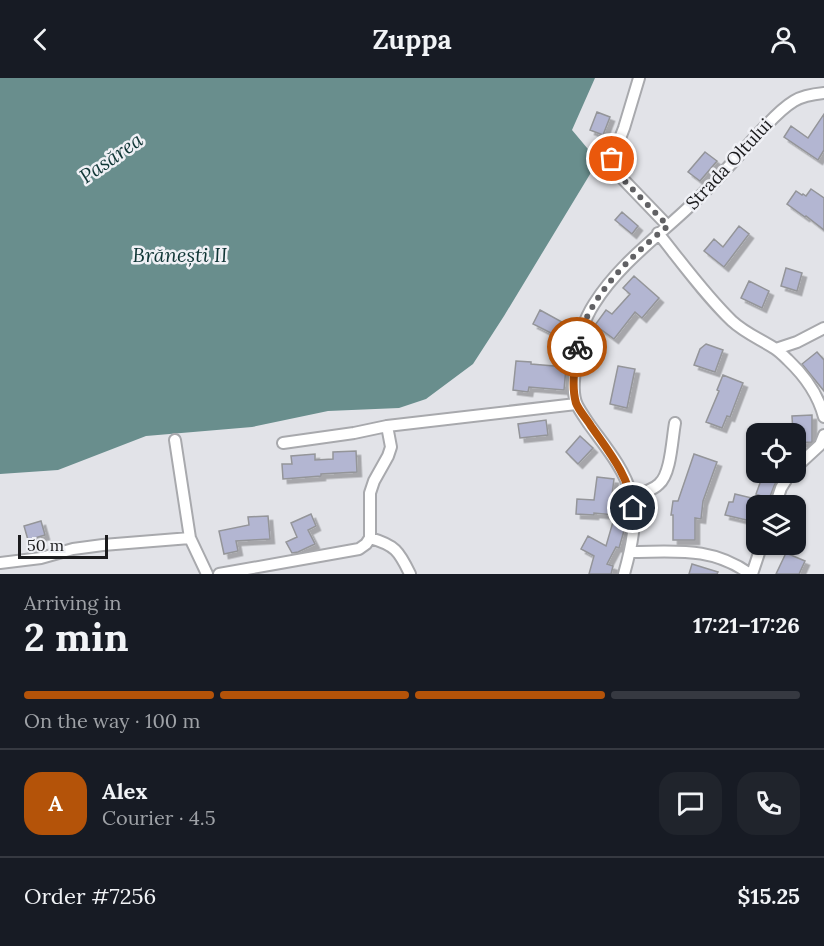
<!DOCTYPE html>
<meta charset="utf-8">
<style>
:root{--surface:#171b24;--page:#20242c;--text:#f1f3f6;--muted:#9ea1a6;--line:#363941;--accent:#b45309}
body{margin:0;font-family:Lora,serif;background:var(--page);color:var(--text);height:100vh;display:flex;flex-direction:column;font-size:22px;white-space:nowrap}
*{box-sizing:border-box;margin:0}
p{font-size:20px;color:var(--muted)}
.icon{flex:none;width:33px;height:33px;fill:none;stroke:currentColor;stroke-width:2;stroke-linecap:round;stroke-linejoin:round}
.map{position:relative;height:496px;overflow:hidden}
.panel{display:flex;flex-direction:column;background:var(--surface);flex:1}
.panel>*{flex:none}
.controls{position:absolute;left:746px;top:345px;display:grid;gap:12px}
.controls a{display:grid;place-items:center;width:60px;height:60px;border-radius:12px;background:var(--surface);box-shadow:0 2px 4px #0004;font-size:30px}
.scale{position:absolute;left:18px;bottom:15px;width:90px;box-sizing:border-box;padding-left:6px;border:3px solid #1b1b1d;border-top:0;font-size:16px;line-height:21px;white-space:nowrap;color:#1b1b1d;-webkit-text-stroke:4px #eff0f5;paint-order:stroke}
.pin{position:absolute;display:grid;place-items:center;width:51px;height:51px;color:#fff;margin:-26px;border:3px solid #fff;border-radius:50%;box-shadow:0 2px 6px #0007}
.courier{position:absolute;display:grid;place-items:center;width:60px;height:60px;margin:-30px;border:4px solid #b45309;border-radius:50%;background:#fff;color:#222;box-shadow:0 2px 8px #0007}
.head em{font-style:normal;font-weight:800}
.head div{display:flex;flex-direction:column-reverse}
.head{display:flex;align-items:center;justify-content:space-between;height:102px;padding:0 24px}
h1{font-size:39px;font-weight:800;line-height:45px}
.bar{display:grid;grid-template-columns:repeat(4,1fr);gap:9px 6px;align-content:center;height:72px;padding:0 24px}
.bar i{height:8px;border-radius:4px;background:var(--line)}
.bar .selected{background:var(--accent)}
.bar p{grid-column:span 4}
.line{display:flex;align-items:center;gap:15px;padding:0 24px;border-top:2px solid var(--line)}
.line div{flex:1}
.round{display:grid;place-items:center;flex:none;width:63px;height:63px;border-radius:18px;background:var(--page)}
header{display:flex;justify-content:space-between;align-items:center;height:78px;padding:0 24px;background:var(--surface);font-size:27px;font-weight:800}
.map>svg:first-child{display:block}
</style>
<header><svg class="icon" aria-label="back" viewBox="0 0 24 24"><path d="M15 5l-7 7 7 7"/></svg>Zuppa<svg class="icon" aria-label="person" viewBox="0 0 24 24"><circle cx="12" cy="8" r="4"/><path d="M4 21q1-7 8-7t8 7"/></svg></header>
<div class="map">
<svg width="824" height="496" viewBox="0 0 824 496">
<defs>
<filter id="shadow"><feDropShadow dx="4.5" dy="4.5" stdDeviation="0" flood-color="#0004"/></filter>
</defs>
<rect width="100%" height="100%" fill="#e2e3e8"/>
<path fill="#698e8d" d="M0,0H595L572,52L598,83L504,238L473,286L426,321L399,330L328,333L252,349L146,358L58,392L0,396Z"/>
<path fill="#b3b6d2" stroke="#949599" stroke-width="1.5" filter="url(#shadow)" d="M597,34L610,39L603,57L590,52Z
M824,36V72L818,82L784,59L791,48L808,60Z
M705,74L717,83L700,103L688,94Z
M811,111L824,120V152L806,138L805,139L787,126L796,113L802,117L803,116L806,118Z
M622,134L638,148L632,156L615,142Z
M739,148L749,156L724,189L704,173L714,161L723,169Z
M786,190L802,195L797,213L781,208Z
M634,198L659,220L642,240L635,234L614,261L595,247L606,232L612,236L630,216L623,210Z
M749,203L769,213L762,230L741,220Z
M540,232L562,244L555,257L533,246Z
M706,266L723,272L715,294L694,287L700,271Z
M817,274L824,282V313L802,286Z
M516,283L531,284V286L566,289L564,312L529,309L528,314L513,312Z
M618,288L635,291L627,330L610,326Z
M723,297L743,305L730,339L727,338L722,350L706,344L719,313L717,312Z
M812,337V364L795,365V356H793L792,338Z
M546,342L548,357L520,360L518,346Z
M580,358L593,370L578,386L566,374Z
M356,373L357,394L321,396V398L283,401L282,386H292L291,378L315,376V382L333,381V374Z
M694,376L717,384L703,423L701,441L695,440V462H673V437H671L673,423H678Z
M764,394L778,400L774,408L769,421L756,416Z
M597,399L614,401L611,424L625,425L626,427L624,449H625L619,470L616,469L607,486L613,488L611,496H589L594,478L581,471L588,458L606,468L615,437L594,435V437L576,436L577,421L594,422Z
M735,416L756,421L755,444L725,437L729,424H733Z
M311,436L316,448L308,452L315,466L298,474L292,475L286,464L297,459L291,445Z
M268,438L270,461L236,463L238,473L224,476L219,453L249,447L248,439Z
M41,443L45,457L28,462L24,448Z
M786,475L805,483L799,496H776Z
M692,486L718,494L717,496H689Z"/>
<g fill="none" stroke-linecap="round" stroke-linejoin="round">
<defs>
<path id="minor" d="M639,0L624,50L612,81L613,88L618,96L668,148
M658,155C682,185 705,217 732,243C745,255 760,261 774,270C779,273 784,278 788,282C806,299 818,316 824,339
M776,271L797,264L824,250
M175,362L190,460L207,496
M283,365L354,355L387,348L576,326
M795,390L820,367L824,357
M632,417C641,415 652,413 659,406C671,396 672,361 675,345
M775,428L781,410L791,394
M370,460C395,467 399,473 410,496
M630,474C675,474 711,468 750,496
M0,485L41,480L73,471L103,467L190,460
M219,496L359,471L366,466L370,460V415L374,403L388,378L391,369L387,348
M624,496C631,471 638,442 631,416C624,390 604,367 589,346C585,340 580,333 577,327C571,314 575,295 576,282C578,262 583,243 594,226C624,178 674,148 711,107C727,91 742,74 757,57C769,45 779,32 794,23C802,18 814,16 824,15
M752,496L762,466"/>
</defs>
<use href="#minor" stroke="#a8a9ad" stroke-width="14"/>
<use href="#minor" stroke="#fff" stroke-width="10"/>
</g>
<g fill="none" stroke-linecap="round" stroke-linejoin="round">
<path stroke="#616164" stroke-width="6" stroke-dasharray="0 10.8" d="M577,269C585,221 632,177 668,148L618,96L613,88L612,81"/>
<path stroke="#b45309" stroke-width="8" d="M577,269C575,286 571,308 576,325C579,333 587,341 591,348C609,374 629,398 633,430"/>
</g>
<g text-anchor="middle" stroke-width="5" stroke-linejoin="round" paint-order="stroke">
<g font-size="18" fill="#1b1b1d" stroke="#eff0f5">
<text transform="translate(729 86) rotate(-47)" y="6">Strada Oltului</text>
</g>
<g font-size="20" font-style="italic" fill="#0f3535" stroke="#eff0f5">
<text transform="translate(111 80) rotate(-35)" y="7">Pasărea</text>
<text x="180" y="184">Brănești II</text>
</g>
</g>
</svg>
<div class="controls">
<a><svg class="icon" aria-label="locate" viewBox="0 0 24 24"><circle cx="12" cy="12" r="6"/><path d="M12 2v4M12 18v4M2 12h4M18 12h4"/></svg></a>
<a><svg class="icon" aria-label="layers" viewBox="0 0 24 24"><path d="M12 4l9 5-9 5-9-5zM3 14l9 5 9-5"/></svg></a>
</div>
<div class="scale">50 m</div>
<div class="pin" style="left:612px;top:81px;background:#ea580c"><svg class="icon" aria-label="bag" viewBox="0 0 24 24"><path d="M5 8h14l-1 12H6zM9 8a3 3 0 0 1 6 0"/></svg></div>
<div class="pin" style="left:633px;top:430px;background:#1f2937"><svg class="icon" aria-label="home" viewBox="0 0 24 24"><path d="M3 11l9-7 9 7M6 9v11h12V9"/></svg></div>
<div class="courier" style="left:577px;top:269px"><svg class="icon" aria-label="bike" viewBox="0 0 24 24"><circle cx="6" cy="16" r="4"/><circle cx="18" cy="16" r="4"/><path d="M6 16l4-8h5l3 8M10 8l3 8H6M13 5h3"/></svg></div>
</div>
<section class="panel">
<div class="head"><div><h1>2 min</h1><p>Arriving in</p></div><em>17:21–17:26</em></div>
<div class="bar"><i class="selected"></i><i class="selected"></i><i class="selected"></i><i></i><p>On the way · 100 m</p></div>
<div class="line" style="height:108px"><b class="round" style="background:var(--accent);color:#fff">A</b><div><b>Alex</b><p>Courier · 4.5</p></div><a class="round"><svg class="icon" aria-label="chat" viewBox="0 0 24 24"><path d="M4 5h16v11H9l-5 4z"/></svg></a><a class="round"><svg class="icon" aria-label="phone" viewBox="0 0 24 24"><path d="M5 4h4l2 5-3 2q2 4 5 5l2-3 5 2v4C11 20 4 13 5 4z"/></svg></a></div>
<div class="line" style="height:78px"><div>Order #7256</div><b>$15.25</b></div>
</section>
